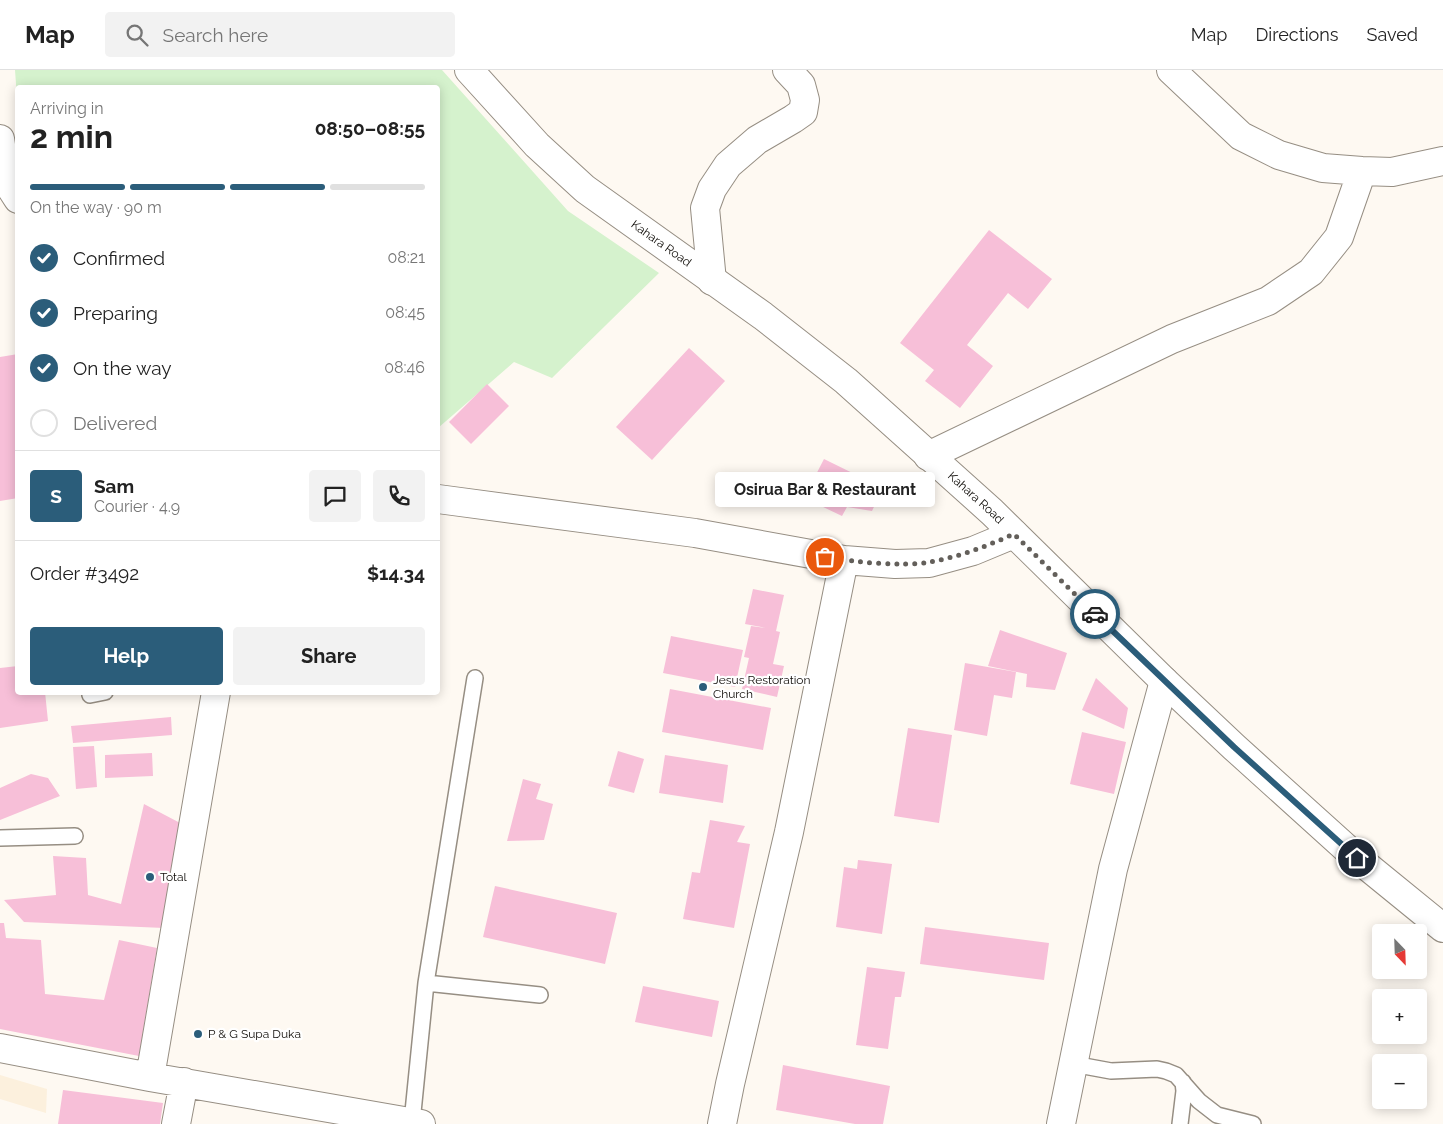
<!DOCTYPE html>
<meta charset="utf-8">
<style>
:root{--surface:#fff;--page:#f2f2f2;--text:#222;--muted:#767676;--line:#e0e0e0;--accent:#2b5d7a}
body{margin:0;font-family:Raleway,sans-serif;background:var(--page);color:var(--text);height:100vh;display:flex;flex-direction:column;font-size:19px;white-space:nowrap}
*{box-sizing:border-box;margin:0}
p{font-size:16px;color:var(--muted)}
.icon{flex:none;width:28px;height:28px;fill:none;stroke:currentColor;stroke-width:2;stroke-linecap:round;stroke-linejoin:round}
.map{position:relative;flex:1;overflow:hidden}
.sheet{position:absolute;left:15px;top:15px;width:425px;height:610px;display:flex;flex-direction:column;background:var(--surface);border-radius:5px;box-shadow:0 2px 12px #0003}
.sheet>*{flex:none}
.needle{width:32px;rotate:157deg}
.fabs{position:absolute;left:1372px;top:854px;display:grid;gap:10px}
.fabs a{display:grid;place-items:center;width:55px;height:55px;border-radius:5px;background:var(--surface);box-shadow:0 2px 12px #0003;font-size:25px}
.pin{position:absolute;display:grid;place-items:center;width:42px;height:42px;color:#fff;margin:-21px;border:2px solid #fff;border-radius:50%;box-shadow:0 1px 5px #0007}
.courier{position:absolute;display:grid;place-items:center;width:50px;height:50px;margin:-25px;border:4px solid #2b5d7a;border-radius:50%;background:#fff;color:#222;box-shadow:0 1px 6px #0007}
.bubble{position:absolute;height:35px;border-radius:5px;background:var(--surface);box-shadow:0 2px 12px #0003;font-size:16px;font-weight:700;line-height:35px;text-align:center}
.head em{font-style:normal;font-weight:700}
.head div{display:flex;flex-direction:column-reverse}
.head{display:flex;align-items:center;justify-content:space-between;height:85px;padding:0 15px}
h1{font-size:32px;font-weight:700;line-height:38px}
.bar{display:grid;grid-template-columns:repeat(4,1fr);gap:8px 5px;align-content:center;height:60px;padding:0 15px}
.bar i{height:6px;border-radius:4px;background:var(--line)}
.bar .active{background:var(--accent)}
.bar p{grid-column:span 4}
.line{display:flex;align-items:center;gap:12px;padding:0 15px;border-top:1px solid var(--line)}
.line div{flex:1}
.round{display:grid;place-items:center;flex:none;width:52px;height:52px;border-radius:5px;background:var(--page)}
ol{padding:0 15px;list-style:none}
li{display:flex;align-items:center;gap:15px;height:55px}
li p{margin-inline-start:auto}
li .icon{padding:5px;border-radius:50%;background:var(--accent);color:#fff;stroke-width:4}
li:last-child{color:var(--muted)}
li i{width:28px;height:28px;border:2px solid var(--line);border-radius:50%}
.primary-button{display:flex;gap:10px;margin-top:auto;padding:10px 15px}
.primary-button a{flex:1;height:58px;border-radius:5px;background:var(--accent);color:#fff;font-size:20px;font-weight:700;line-height:58px;text-align:center}
.primary-button a+a{background:var(--page);color:var(--text)}
header{display:flex;align-items:center;gap:30px;box-sizing:border-box;height:70px;padding:0 25px;background:var(--surface);border-bottom:1px solid var(--line)}
header strong{font-size:24px}
nav{display:flex;gap:28px;margin-inline-start:auto;font-size:18px}
.search{width:350px;height:45px;background:var(--page);display:flex;align-items:center;gap:12px;box-sizing:border-box;padding:0 18px;border-radius:5px;color:var(--muted);font-size:19px}
.map>svg:first-child{display:block}
</style>
<header>
<strong>Map</strong>
<div class="search"><svg class="icon" aria-label="search" viewBox="0 0 24 24"><circle cx="10" cy="10" r="6"/><path d="M15 15l6 6"/></svg>Search here</div>
<nav><a>Map</a><a>Directions</a><a>Saved</a></nav>
</header>
<div class="map">
<svg width="1443" height="1054" viewBox="0 0 1443 1054">
<rect width="100%" height="100%" fill="#fef9f2"/>
<path fill="#fcf0dd" d="M0,1005L47,1019L46,1043L0,1029Z"/>
<path fill="#d5f2cd" d="M15,0H442L568,141L659,203L552,308L514,292L438,358V18H18L17,28Z"/>
<path fill="#f7bfd8" d="M989,160L1052,209L1028,239L1008,223L967,275L993,296L960,338L925,311L934,300L900,273Z
M689,278L725,311L652,390L616,357Z
M18,284V428L0,431V287Z
M487,314L509,336L471,374L449,352Z
M824,389L883,418L872,441L847,437L842,446L821,436L826,427L809,418Z
M753,519L784,525L776,561L780,562L773,594L784,596L777,627L742,619L749,588L744,587L751,556L766,558L745,554Z
M1000,560L1067,583L1055,620L1026,617L1027,604L988,596Z
M671,566L743,580L735,617L663,603Z
M965,593L1016,602L1012,628L994,625L987,666L954,660Z
M18,596V622H45L48,651L0,658V598Z
M1096,608L1128,638L1124,659L1082,640Z
M670,619L771,638L763,680L662,662Z
M171,647L172,665L73,673L71,656Z
M908,658L952,665L939,753L894,746Z
M1082,662L1126,672L1114,724L1070,714Z
M94,676L97,717L76,719L73,677Z
M618,681L644,689L634,723L608,716Z
M152,683L153,706L105,708V685Z
M665,685L728,695L723,733L659,723Z
M31,704L48,708L60,726L0,750V718Z
M523,709L541,714L536,729L553,734L544,770L507,771Z
M144,734L182,754L164,858L24,852L4,830L56,825L53,786L86,788L88,825L121,834Z
M710,750L745,756L737,772L750,774L734,858L683,849L692,802L700,803Z
M858,790L892,794L882,864L836,857L844,797L857,799Z
M495,816L617,843L605,894L483,867Z
M0,853H4L6,868L41,870L45,924L104,930L119,870L157,878L139,986L0,959Z
M925,857L1049,873L1044,910L920,894Z
M867,897L905,902L901,927H895L888,979L856,975Z
M643,916L719,931L712,967L635,952Z
M783,995L890,1016L883,1054H855L776,1040Z
M63,1020L163,1033L160,1054H58Z"/>
<g fill="none" stroke-linecap="round" stroke-linejoin="round">
<defs>
<path id="service" d="M90,625L105,622
M0,768L75,766
M426,913L540,925
M1073,994L1111,1001L1157,999L1166,1001L1176,1005L1199,1031L1217,1045L1253,1054
M412,1052L426,913L475,608
M1180,1054L1184,1021L1183,1012"/>
<path id="minor" d="M1171,0L1241,66L1279,85L1323,98L1362,101L1392,102L1443,91
M0,69L7,112L18,129
M712,211L705,138L712,119L728,95L757,70L793,49L803,42L805,30L801,15L787,0
M928,386L1172,269L1268,231L1311,202L1339,167L1362,101
M438,429L695,463L844,490L895,494L929,493L973,481L1014,464
M0,978L150,1007L421,1054
M150,1007L216,622
M176,1054L184,1012
M722,1054L730,1014L789,762L844,490
M1061,1054L1113,799L1164,611"/>
<g id="tertiary">
<path id="s1" d="M469,0L537,75L585,119L763,246L846,311L992,442L1164,611L1234,677L1357,788L1443,858"/>
</g>
</defs>
<use href="#service" stroke="#968e83" stroke-width="18"/>
<use href="#minor" stroke="#968e83" stroke-width="30"/>
<use href="#tertiary" stroke="#968e83" stroke-width="30"/>
<use href="#service" stroke="#fff" stroke-width="15"/>
<use href="#minor" stroke="#fff" stroke-width="28"/>
<use href="#tertiary" stroke="#fff" stroke-width="28"/>
</g>
<g fill="none" stroke-linecap="round" stroke-linejoin="round">
<path stroke="#635f5a" stroke-width="5" stroke-dasharray="0 9" d="M825,487C853,492 903,497 930,492C959,487 987,476 1014,464L1095,544"/>
<path stroke="#2b5d7a" stroke-width="6" d="M1095,544L1234,677L1357,788"/>
</g>
<g fill="#2b5d7a" stroke="#fff" stroke-width="2">
<circle cx="703" cy="617" r="5"/>
<circle cx="150" cy="807" r="5"/>
<circle cx="198" cy="964" r="5"/>
</g>
<g text-anchor="middle" stroke-width="4.5" stroke-linejoin="round" paint-order="stroke">
<g font-size="12" fill="#0f0c08" stroke="#fff">
<text dy="4" stroke="none"><textPath href="#s1" startOffset="260">Kahara Road</textPath></text>
<text dy="4" stroke="none"><textPath href="#s1" startOffset="665">Kahara Road</textPath></text>
</g>
<g font-size="12" fill="#0f0c08" stroke="#fff" text-anchor="start">
<text x="713" y="614">Jesus Restoration<tspan x="713" dy="14">Church</tspan></text>
<text x="160" y="811">Total</text>
<text x="208" y="968">P &amp; G Supa Duka</text>
</g>
</g>
</svg>
<div class="fabs">
<a><svg class="needle" viewBox="-14 -14 28 28"><path d="M0-13l5 13h-10z" fill="#e53935"/><path d="M0 13l5-13h-10z" fill="#767676"/></svg></a>
<a>+</a>
<a>−</a>
</div>
<div class="pin" style="left:825px;top:487px;background:#ea580c"><svg class="icon" aria-label="bag" viewBox="0 0 24 24"><path d="M5 8h14l-1 12H6zM9 8a3 3 0 0 1 6 0"/></svg></div>
<div class="pin" style="left:1357px;top:788px;background:#1f2937"><svg class="icon" aria-label="home" viewBox="0 0 24 24"><path d="M3 11l9-7 9 7M6 9v11h12V9"/></svg></div>
<div class="courier" style="left:1095px;top:544px"><svg class="icon" aria-label="car" viewBox="0 0 24 24"><path d="M5 17H2v-5l4-1 3-4h7l3 4 3 1v5h-3M9 17h6M6 11h13"/><circle cx="7" cy="17" r="2"/><circle cx="17" cy="17" r="2"/></svg></div>
<div class="bubble" style="left:715px;top:402px;width:220px">Osirua Bar &amp; Restaurant</div>
<section class="sheet">
<div class="head"><div><h1>2 min</h1><p>Arriving in</p></div><em>08:50–08:55</em></div>
<div class="bar"><i class="active"></i><i class="active"></i><i class="active"></i><i></i><p>On the way · 90 m</p></div>
<ol>
<li><svg class="icon" aria-label="check" viewBox="0 0 24 24"><path d="M5 12l5 5 9-10"/></svg>Confirmed<p>08:21</p></li>
<li><svg class="icon" aria-label="check" viewBox="0 0 24 24"><path d="M5 12l5 5 9-10"/></svg>Preparing<p>08:45</p></li>
<li><svg class="icon" aria-label="check" viewBox="0 0 24 24"><path d="M5 12l5 5 9-10"/></svg>On the way<p>08:46</p></li>
<li><i></i>Delivered</li>
</ol>
<div class="line" style="height:90px"><b class="round" style="background:var(--accent);color:#fff">S</b><div><b>Sam</b><p>Courier · 4.9</p></div><a class="round"><svg class="icon" aria-label="chat" viewBox="0 0 24 24"><path d="M4 5h16v11H9l-5 4z"/></svg></a><a class="round"><svg class="icon" aria-label="phone" viewBox="0 0 24 24"><path d="M5 4h4l2 5-3 2q2 4 5 5l2-3 5 2v4C11 20 4 13 5 4z"/></svg></a></div>
<div class="line" style="height:65px"><div>Order #3492</div><b>$14.34</b></div>
<div class="primary-button"><a>Help</a><a>Share</a></div>
</section>
</div>
